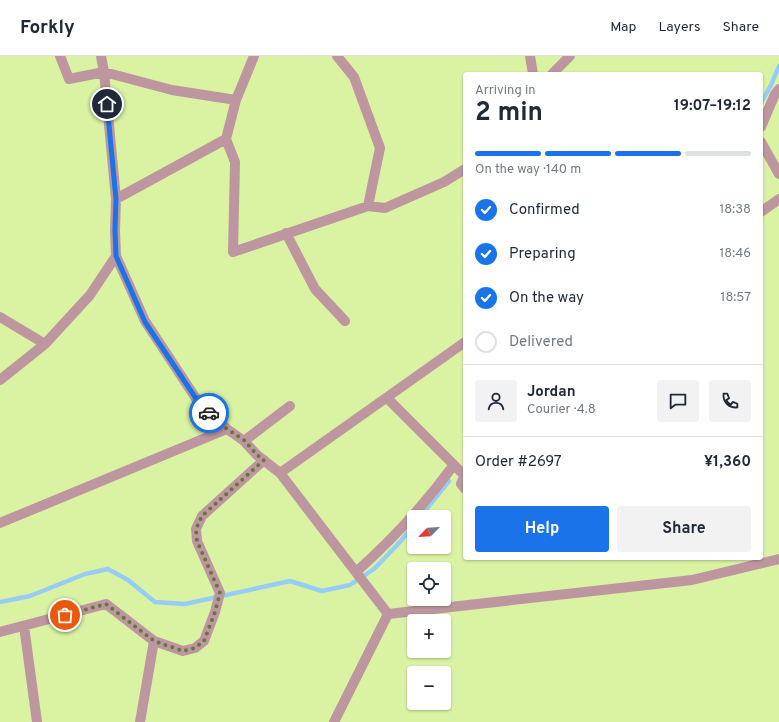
<!DOCTYPE html>
<meta charset="utf-8">
<style>
:root{--surface:#fff;--page:#f2f2f3;--text:#1f2937;--muted:#747a83;--line:#e0e1e3;--accent:#1a73e8}
body{margin:0;font-family:Overpass,sans-serif;background:var(--page);color:var(--text);height:100vh;display:flex;flex-direction:column;font-size:15px;white-space:nowrap}
*{box-sizing:border-box;margin:0}
p{font-size:13px;color:var(--muted)}
.icon{flex:none;width:22px;height:22px;fill:none;stroke:currentColor;stroke-width:2;stroke-linecap:round;stroke-linejoin:round}
.map{position:relative;flex:1;overflow:hidden}
.details{position:absolute;left:463px;top:16px;width:300px;height:488px;display:flex;flex-direction:column;background:var(--surface);border-radius:4px;box-shadow:0 1px 3px #0004}
.details>*{flex:none}
.needle{width:26px;rotate:246deg}
.controls{position:absolute;left:407px;top:454px;display:grid;gap:8px}
.controls a{display:grid;place-items:center;width:44px;height:44px;border-radius:4px;background:var(--surface);box-shadow:0 1px 3px #0004;font-size:20px}
.pin{position:absolute;display:grid;place-items:center;width:34px;height:34px;color:#fff;margin:-17px;border:2px solid #fff;border-radius:50%;box-shadow:0 1px 4px #0007}
.courier{position:absolute;display:grid;place-items:center;width:40px;height:40px;margin:-20px;border:3px solid #1a73e8;border-radius:50%;background:#fff;color:#222;box-shadow:0 1px 5px #0007}
.summary em{font-style:normal;font-weight:700}
.summary div{display:flex;flex-direction:column-reverse}
.summary{display:flex;align-items:center;justify-content:space-between;height:68px;padding:0 12px}
h1{font-size:26px;font-weight:700;line-height:30px}
.bar{display:grid;grid-template-columns:repeat(4,1fr);gap:6px 4px;align-content:center;height:48px;padding:0 12px}
.bar i{height:5px;border-radius:3px;background:var(--line)}
.bar .on{background:var(--accent)}
.bar p{grid-column:span 4}
.line{display:flex;align-items:center;gap:10px;padding:0 12px;border-top:1px solid var(--line)}
.line div{flex:1}
.round{display:grid;place-items:center;flex:none;width:42px;height:42px;border-radius:4px;background:var(--page)}
ol{padding:0 12px;list-style:none}
li{display:flex;align-items:center;gap:12px;height:44px}
li p{margin-inline-start:auto}
li .icon{padding:4px;border-radius:50%;background:var(--accent);color:#fff;stroke-width:4}
li:last-child{color:var(--muted)}
li i{width:22px;height:22px;border:2px solid var(--line);border-radius:50%}
.button{display:flex;gap:8px;margin-top:auto;padding:8px 12px}
.button a{flex:1;height:46px;border-radius:4px;background:var(--accent);color:#fff;font-size:16px;font-weight:700;line-height:46px;text-align:center}
.button a+a{background:var(--page);color:var(--text)}
header{display:flex;align-items:center;gap:24px;box-sizing:border-box;height:56px;padding:0 20px;background:var(--surface);border-bottom:1px solid var(--line)}
header strong{font-size:19px}
nav{display:flex;gap:22px;margin-inline-start:auto;font-size:14px}
.map>svg:first-child{display:block}
</style>
<header>
<strong>Forkly</strong>
<nav><a>Map</a><a>Layers</a><a>Share</a></nav>
</header>
<div class="map">
<svg width="779" height="666" viewBox="0 0 779 666">
<rect width="100%" height="100%" fill="#daf3a3"/>
<g fill="none" stroke-linecap="round" stroke-linejoin="round">
<path stroke="#96cdf8" stroke-width="4.5" d="M761,47L771,29L779,10
M420,461L449,425
M0,546L30,540L85,518L108,513L128,524L155,546L185,548L290,525L322,535L350,529L374,513L399,487L414,469"/>
<path stroke="#bd969f" stroke-width="10" d="M60,0L69,23L104,16L172,34L236,44
M101,0L104,16L116,143L115,174L116,200L145,265L201,350L227,373L244,385L257,399L280,417L388,558
M337,0L354,21L380,92L368,150
M530,0L533,18
M552,18L570,0
M761,71L775,38L779,33
M226,83L235,106L233,196L368,150L385,152L444,126L465,113
M761,86L779,118
M116,143L226,83L236,44L254,0
M761,156L779,143
M286,177L315,233L345,265
M0,261L45,288
M0,324L45,288L90,239L116,200
M387,342L465,420
M244,385L290,350
M280,417L465,286
M464,421L461,428L465,433
M0,467L227,373
M356,516C392,484 425,448 453,410
M388,558L692,524L779,503
M24,570L37,666
M0,576L106,548L154,585L140,666
M154,585L183,595L195,592L204,585L215,556L220,537L197,485L196,473L202,460L264,404
M334,666L388,558"/>
</g>
<g fill="none" stroke-linecap="round" stroke-linejoin="round">
<path stroke="#667544" stroke-width="4" stroke-dasharray="0 7.2" d="M65,559L106,548L154,585L183,595L195,592L204,585L215,556L220,537L197,485L196,473L202,460L264,404L257,399L244,384L227,373L209,357"/>
<path stroke="#1a73e8" stroke-width="5" d="M107,48L116,143L115,174L116,200L145,266L201,350L209,357"/>
</g>
</svg>
<div class="controls">
<a><svg class="needle" viewBox="-14 -14 28 28"><path d="M0-13l5 13h-10z" fill="#e53935"/><path d="M0 13l5-13h-10z" fill="#747a83"/></svg></a>
<a><svg class="icon" aria-label="locate" viewBox="0 0 24 24"><circle cx="12" cy="12" r="6"/><path d="M12 2v4M12 18v4M2 12h4M18 12h4"/></svg></a>
<a>+</a>
<a>−</a>
</div>
<div class="pin" style="left:65px;top:559px;background:#ea580c"><svg class="icon" aria-label="bag" viewBox="0 0 24 24"><path d="M5 8h14l-1 12H6zM9 8a3 3 0 0 1 6 0"/></svg></div>
<div class="pin" style="left:107px;top:48px;background:#1f2937"><svg class="icon" aria-label="home" viewBox="0 0 24 24"><path d="M3 11l9-7 9 7M6 9v11h12V9"/></svg></div>
<div class="courier" style="left:209px;top:357px"><svg class="icon" aria-label="car" viewBox="0 0 24 24"><path d="M5 17H2v-5l4-1 3-4h7l3 4 3 1v5h-3M9 17h6M6 11h13"/><circle cx="7" cy="17" r="2"/><circle cx="17" cy="17" r="2"/></svg></div>
<section class="details">
<div class="summary"><div><h1>2 min</h1><p>Arriving in</p></div><em>19:07–19:12</em></div>
<div class="bar"><i class="on"></i><i class="on"></i><i class="on"></i><i></i><p>On the way · 140 m</p></div>
<ol>
<li><svg class="icon" aria-label="check" viewBox="0 0 24 24"><path d="M5 12l5 5 9-10"/></svg>Confirmed<p>18:38</p></li>
<li><svg class="icon" aria-label="check" viewBox="0 0 24 24"><path d="M5 12l5 5 9-10"/></svg>Preparing<p>18:46</p></li>
<li><svg class="icon" aria-label="check" viewBox="0 0 24 24"><path d="M5 12l5 5 9-10"/></svg>On the way<p>18:57</p></li>
<li><i></i>Delivered</li>
</ol>
<div class="line" style="height:72px"><a class="round"><svg class="icon" aria-label="person" viewBox="0 0 24 24"><circle cx="12" cy="8" r="4"/><path d="M4 21q1-7 8-7t8 7"/></svg></a><div><b>Jordan</b><p>Courier · 4.8</p></div><a class="round"><svg class="icon" aria-label="chat" viewBox="0 0 24 24"><path d="M4 5h16v11H9l-5 4z"/></svg></a><a class="round"><svg class="icon" aria-label="phone" viewBox="0 0 24 24"><path d="M5 4h4l2 5-3 2q2 4 5 5l2-3 5 2v4C11 20 4 13 5 4z"/></svg></a></div>
<div class="line" style="height:52px"><div>Order #2697</div><b>¥1,360</b></div>
<div class="button"><a>Help</a><a>Share</a></div>
</section>
</div>
